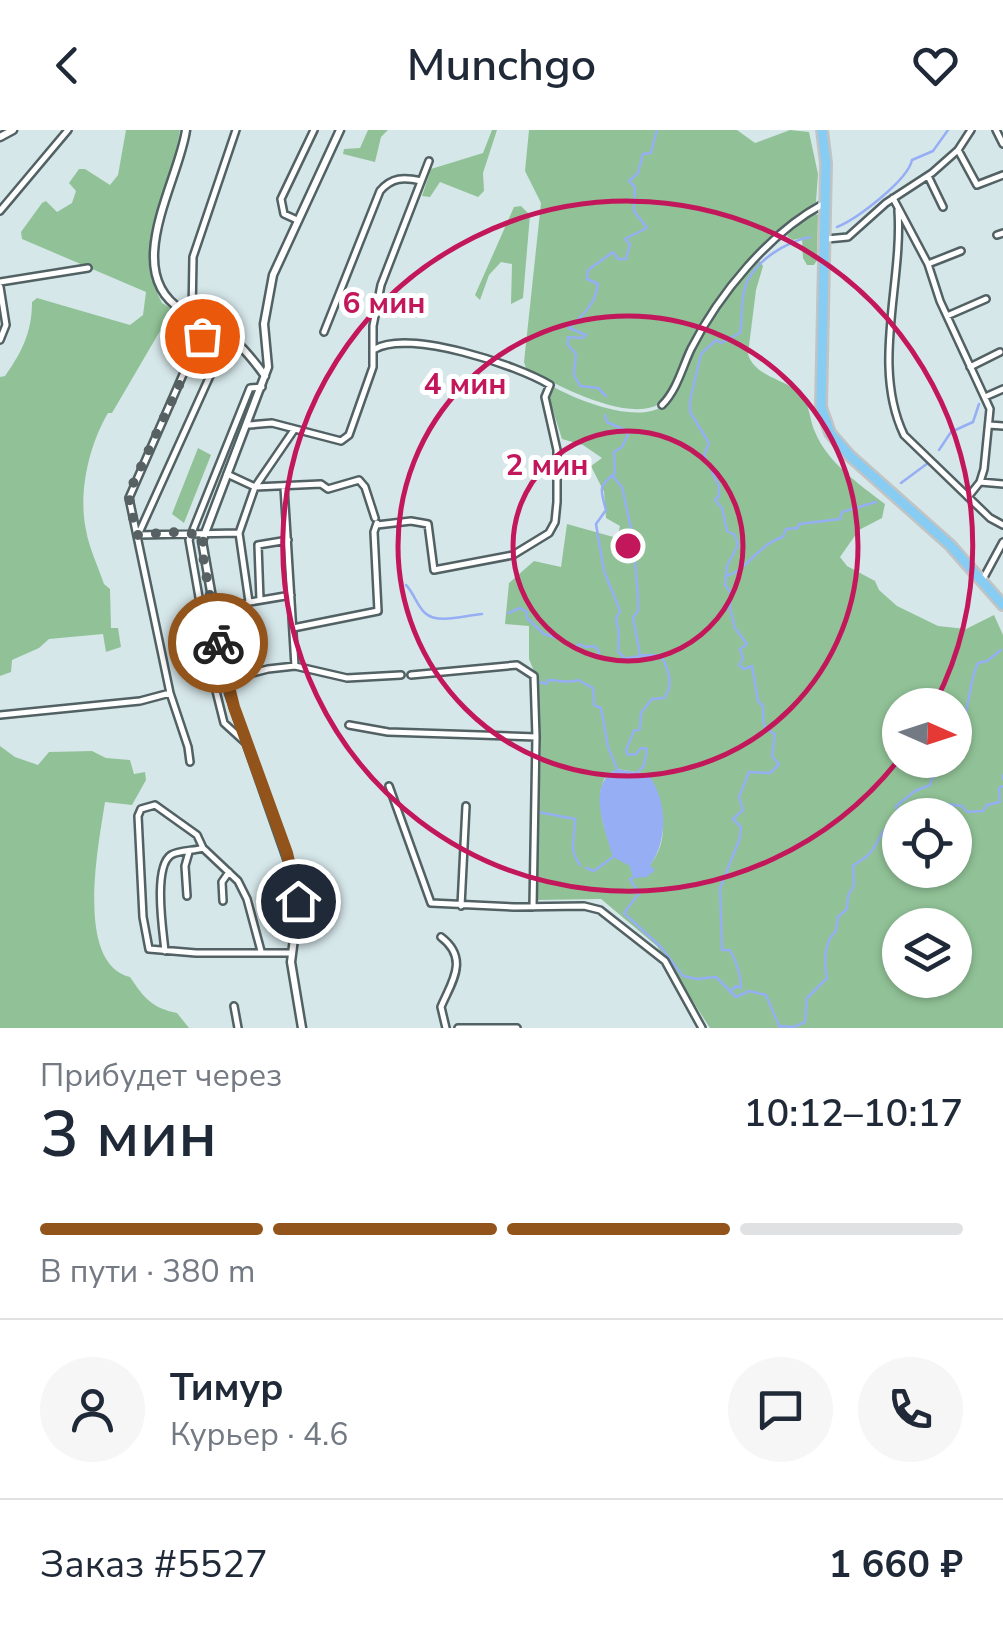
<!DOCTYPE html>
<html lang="ru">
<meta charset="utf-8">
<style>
:root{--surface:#fff;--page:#f6f6f7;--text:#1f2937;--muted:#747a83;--line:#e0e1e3;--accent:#93541b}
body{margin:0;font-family:"Nunito Sans",sans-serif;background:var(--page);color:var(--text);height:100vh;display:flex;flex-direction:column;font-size:38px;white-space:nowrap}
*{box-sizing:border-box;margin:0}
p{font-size:32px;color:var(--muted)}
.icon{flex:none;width:55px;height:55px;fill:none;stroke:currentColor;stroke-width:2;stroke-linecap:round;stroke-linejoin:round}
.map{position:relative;height:898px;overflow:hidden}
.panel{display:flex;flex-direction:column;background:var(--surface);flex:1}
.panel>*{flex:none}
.needle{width:65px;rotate:93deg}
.buttons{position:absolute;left:882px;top:558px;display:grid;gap:20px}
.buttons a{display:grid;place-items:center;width:90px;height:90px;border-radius:50%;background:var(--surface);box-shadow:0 2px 8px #0004;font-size:50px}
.pin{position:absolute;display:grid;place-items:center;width:85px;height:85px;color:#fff;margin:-42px;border:5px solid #fff;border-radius:50%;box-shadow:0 2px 10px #0007}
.courier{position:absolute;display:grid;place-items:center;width:100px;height:100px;margin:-50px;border:8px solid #93541b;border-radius:50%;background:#fff;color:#222;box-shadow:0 2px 12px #0007}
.summary em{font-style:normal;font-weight:600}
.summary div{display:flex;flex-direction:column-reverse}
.summary{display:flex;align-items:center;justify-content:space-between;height:170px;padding:0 40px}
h1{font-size:65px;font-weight:600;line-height:75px}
.bar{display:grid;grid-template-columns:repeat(4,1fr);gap:15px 10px;align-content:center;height:120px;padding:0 40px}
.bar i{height:12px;border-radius:8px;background:var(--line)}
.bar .on{background:var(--accent)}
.bar p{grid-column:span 4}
.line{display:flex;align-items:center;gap:25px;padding:0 40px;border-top:2px solid var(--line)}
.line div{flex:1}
.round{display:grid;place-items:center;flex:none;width:105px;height:105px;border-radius:52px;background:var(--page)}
header{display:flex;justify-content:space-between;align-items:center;height:130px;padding:0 40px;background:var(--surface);font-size:45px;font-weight:600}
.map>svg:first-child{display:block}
</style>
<header><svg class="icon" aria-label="back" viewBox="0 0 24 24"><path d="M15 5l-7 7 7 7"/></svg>Munchgo<svg class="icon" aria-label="heart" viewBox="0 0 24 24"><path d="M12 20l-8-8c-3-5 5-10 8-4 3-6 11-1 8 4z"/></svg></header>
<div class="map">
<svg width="1003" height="898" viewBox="0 0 1003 898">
<rect width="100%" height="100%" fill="#d6e7ea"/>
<path fill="#91c297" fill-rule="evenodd" d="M126,0H180C171,60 131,113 162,173L200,195L195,211L187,213L160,201L112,283H108C89,315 78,363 86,400C89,418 98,436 104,454L110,459L111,498H118L121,517L106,522L103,504L49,509L39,518L12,530L11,542L0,546V247L5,246C22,222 32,202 32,172L37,168L130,195L143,185L146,162L22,109L21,102L42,73L46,71L57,82L72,73L76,61L69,53L79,39H85L110,55L118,45Z
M368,0H388L381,7L375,32L343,24L344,19L360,18Z
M492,0H497L483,43L484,61L478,67L440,52L430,67L422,66L431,39L483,23Z
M529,0H737L755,13L790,0L809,2L818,44L816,72C766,105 726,158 694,209C685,225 676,260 663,271C634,297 554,254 526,238L524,232L541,73L525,41Z
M521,76L530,85L523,168L511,174L512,134L501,132L489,145L480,170L475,165L514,77Z
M813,83L818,85L817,130L814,135H807L803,128L802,108L793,110L787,106L801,90Z
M760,131L763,136L756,160L748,224C754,245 781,249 796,260C811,272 808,286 815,302C828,333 859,354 885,374L882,388L859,400L840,427L847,436L875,451L879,460L897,476L938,496L966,499L994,485L1003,505V898H710L657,816L601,769L536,770L541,617L536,546L529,529V496L505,494L509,453L534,431L561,437L567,394L617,408L620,396L606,388L604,362L591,336L602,328L583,315L562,309L550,271V255C576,270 642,297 667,273C679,261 684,239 691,224C703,197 735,145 760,131ZM900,575H955V630H900ZM617,639L648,644C659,678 674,703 650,735L608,706L603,694L600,663L604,649ZM900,685H955V740H900ZM900,795H955V850H900Z
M198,318L211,325L184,393L172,384Z
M0,616L15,627L38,635L49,622L92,621L106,628L130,630L134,644L145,642L146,650L132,675L105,672C99,713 74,833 130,847C144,868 152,878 177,883L189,898H0Z"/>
<path fill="#96aff4" d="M617,639L648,644C667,669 669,710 650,735L655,740L647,747L633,748L630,736L613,727C606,701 585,654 617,639Z"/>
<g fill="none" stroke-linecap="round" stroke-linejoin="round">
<path stroke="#96aff4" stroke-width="2.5" d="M837,97C857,89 908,50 912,30L933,21L948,0
M606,266L598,258L580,256L574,245L576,224L568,215V207L582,208L586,205L569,198C584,184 595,175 598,154L587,149L588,140L613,122L618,129H626L630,114L625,109L647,98L634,81L635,57L629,51L638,43L643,24L651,23L657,0
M605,285L607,292L629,302L622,317L614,322L615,343C598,357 600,358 606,380L596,394L604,441L620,481L616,488L619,504L618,522L624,527
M939,320L951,302L973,292L979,274
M613,346L622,357L631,398L629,417L635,430L638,468V481L633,487L640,525
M901,353L928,333
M727,446C749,438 760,413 783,407L786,399L798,398L799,394L840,389L842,382L876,372
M406,455C414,463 417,476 425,483C438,495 466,485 482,484
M508,483L520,478L527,482V488L544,504L561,509L574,518L580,514L585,517L594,516L599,521L598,527C618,536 639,521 661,526C669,539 674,556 664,568L652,569L641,583L640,599L634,601L626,620L628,625L636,624L641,618L647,619L644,635L638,642
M540,552L547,554L548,550C560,550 567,554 578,550L593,558L594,575L601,578L608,617L617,639
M955,608C970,589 967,556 978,533L987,531L1001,520
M1003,645V649
M538,682L575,689C576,707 567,717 580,735
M917,685H923
M927,685L934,679L938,684L947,674L962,676L967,682L983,681L987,675L1000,672L999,658L1003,656
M586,738L594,741L613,727
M633,748L630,749L639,763L624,783L661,817L683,846L697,849L716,847L736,867L749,861L766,865L780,898
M730,862L736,856L741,858C741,846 736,831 730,820H722L720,758L740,708L741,697L733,689L743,680L739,667L749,642L770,643L779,634L772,626L775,604C759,596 764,591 763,576L758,571L752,536L744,539L739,535L743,528L740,519L747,514L735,498L730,478L731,464L725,454L727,436L738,415L735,405L727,401L722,378L715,370L719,366V356L704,325L709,313L690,282V271L701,224L716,210L721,213L740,203C743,187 740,171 746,154C756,130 786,112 810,107
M781,896L794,897L805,892L807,868L827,848C824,833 824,811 836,801L838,787L847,779L848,766L854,755L853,736C857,732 863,730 867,726C879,716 880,696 899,687L896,676L915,661L930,655L932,648L941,643L947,630"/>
<defs>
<path id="street" d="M996,0L1003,14
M958,20L977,55L1003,45
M928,46L943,77
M893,68L928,134L940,171L990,279L984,339L980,352L968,367
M898,80C903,153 871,236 904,305L990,388L1003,395
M0,81L68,0
M297,90L284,84L281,69L314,0
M997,105L1003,103
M827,109L848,107L886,73L932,43L958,20L971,0
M928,134L961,121
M0,152L88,138
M0,157L6,195L0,210
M192,185L193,127L236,0
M947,186L986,169
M324,202L380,61C392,47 404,47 421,51
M232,208L223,217L138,405L239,403
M375,219C409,199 517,235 550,255L545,267L557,320V372L555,392L549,403L513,425L434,440L428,394L411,391L377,395
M970,237L1000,222
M985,267L1003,259
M662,275C677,260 682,238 691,219C719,164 769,103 823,74
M249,295L272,293L341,311L349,305L373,237V196L381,155L429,31
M989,295L1003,296
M227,344L255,357L321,354L328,359L359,350L365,357L375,388
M980,352L1003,354
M284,357L295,536
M983,449L1003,412
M260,470L258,415L288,410
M249,472L239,403L255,357L294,300
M215,478L291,465
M293,498L378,481L374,402L377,393
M211,536L189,410L250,258L262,257
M411,545L517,535L534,546L536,607L533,777
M213,549L224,593L246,613
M226,550L268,539L295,536L347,548L401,545
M170,563L188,617L190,632
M0,585L140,571L170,563L129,368L206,192
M349,595L388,602L536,607
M389,656L431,773L514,777L584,776L600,780L665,831L702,898
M187,766L185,736L189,722
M223,771L222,752L229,742
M461,776L466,676
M441,807C470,829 451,853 441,877L446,898
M165,821C163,801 153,737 171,725C179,720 194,721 203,718
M261,821L247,769L238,751L203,718L197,705L155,675L141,679L138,686L143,787L149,819L196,823H290
M234,876L238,898
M458,898H517"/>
<path id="secondary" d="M186,0C179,51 120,142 182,180C193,186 205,191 217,197C236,208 252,228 265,246
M0,7L13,0
M302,898L291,832L298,777L297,757L229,563L202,411L268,237L264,194L273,145L340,0"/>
<path id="primary" d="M822,0L826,33L821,277L830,303L850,326L950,415L1003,475"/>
</defs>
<use href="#street" stroke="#526163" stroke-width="10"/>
<use href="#secondary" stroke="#526163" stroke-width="11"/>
<use href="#primary" stroke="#c2c3c3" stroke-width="14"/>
<use href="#street" stroke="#fff" stroke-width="5"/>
<use href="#secondary" stroke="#fff" stroke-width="6"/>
<use href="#primary" stroke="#86ccf3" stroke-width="9"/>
</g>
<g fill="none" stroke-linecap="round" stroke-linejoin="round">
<path stroke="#576163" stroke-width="10" stroke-dasharray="0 18" d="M202,206L132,356L129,374L138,405L176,402L203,405V426L218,513"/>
<path stroke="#93541b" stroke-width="12" d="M218,513L234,577L287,723L298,771"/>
</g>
<g fill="none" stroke="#c2185b" stroke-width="5">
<circle cx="628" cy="416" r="115"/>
<circle cx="628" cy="416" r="230"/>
<path d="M900 628A345 345 0 1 1 935 573"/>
</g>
<circle cx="628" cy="416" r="15" fill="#c2185b" stroke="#fff" stroke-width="5"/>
<g font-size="30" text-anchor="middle" font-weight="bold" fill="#c2185b" stroke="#fff" stroke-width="10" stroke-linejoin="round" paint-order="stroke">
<text x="384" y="183">6 мин</text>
<text x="465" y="264">4 мин</text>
<text x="547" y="345">2 мин</text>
</g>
</svg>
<div class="buttons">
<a><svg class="needle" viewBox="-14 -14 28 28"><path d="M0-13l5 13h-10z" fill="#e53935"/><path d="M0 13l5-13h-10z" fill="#747a83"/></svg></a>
<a><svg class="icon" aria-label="locate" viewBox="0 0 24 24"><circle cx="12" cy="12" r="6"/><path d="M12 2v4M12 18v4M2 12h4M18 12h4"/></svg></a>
<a><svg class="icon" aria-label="layers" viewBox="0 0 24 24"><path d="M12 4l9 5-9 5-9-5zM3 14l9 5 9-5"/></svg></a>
</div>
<div class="pin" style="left:202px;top:206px;background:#ea580c"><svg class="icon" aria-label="bag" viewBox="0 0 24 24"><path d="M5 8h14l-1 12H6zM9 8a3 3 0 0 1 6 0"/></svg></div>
<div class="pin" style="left:298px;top:771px;background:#1f2937"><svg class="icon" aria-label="home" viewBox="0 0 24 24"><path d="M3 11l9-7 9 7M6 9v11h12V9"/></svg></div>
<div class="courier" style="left:218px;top:513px"><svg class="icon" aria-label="bike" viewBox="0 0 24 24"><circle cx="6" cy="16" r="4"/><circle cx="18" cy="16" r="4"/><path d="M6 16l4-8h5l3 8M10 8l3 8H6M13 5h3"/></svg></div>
</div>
<section class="panel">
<div class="summary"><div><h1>3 мин</h1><p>Прибудет через</p></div><em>10:12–10:17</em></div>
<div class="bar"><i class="on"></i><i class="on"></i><i class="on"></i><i></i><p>В пути · 380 m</p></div>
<div class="line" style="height:180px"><a class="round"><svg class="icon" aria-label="person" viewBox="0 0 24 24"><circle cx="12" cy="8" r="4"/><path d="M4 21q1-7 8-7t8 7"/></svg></a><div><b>Тимур</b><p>Курьер · 4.6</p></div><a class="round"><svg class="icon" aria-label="chat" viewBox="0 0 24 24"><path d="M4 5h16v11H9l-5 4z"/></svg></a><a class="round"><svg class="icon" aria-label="phone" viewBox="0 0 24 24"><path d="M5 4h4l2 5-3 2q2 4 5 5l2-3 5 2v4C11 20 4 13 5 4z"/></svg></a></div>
<div class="line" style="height:130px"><div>Заказ #5527</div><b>1 660 ₽</b></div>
</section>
